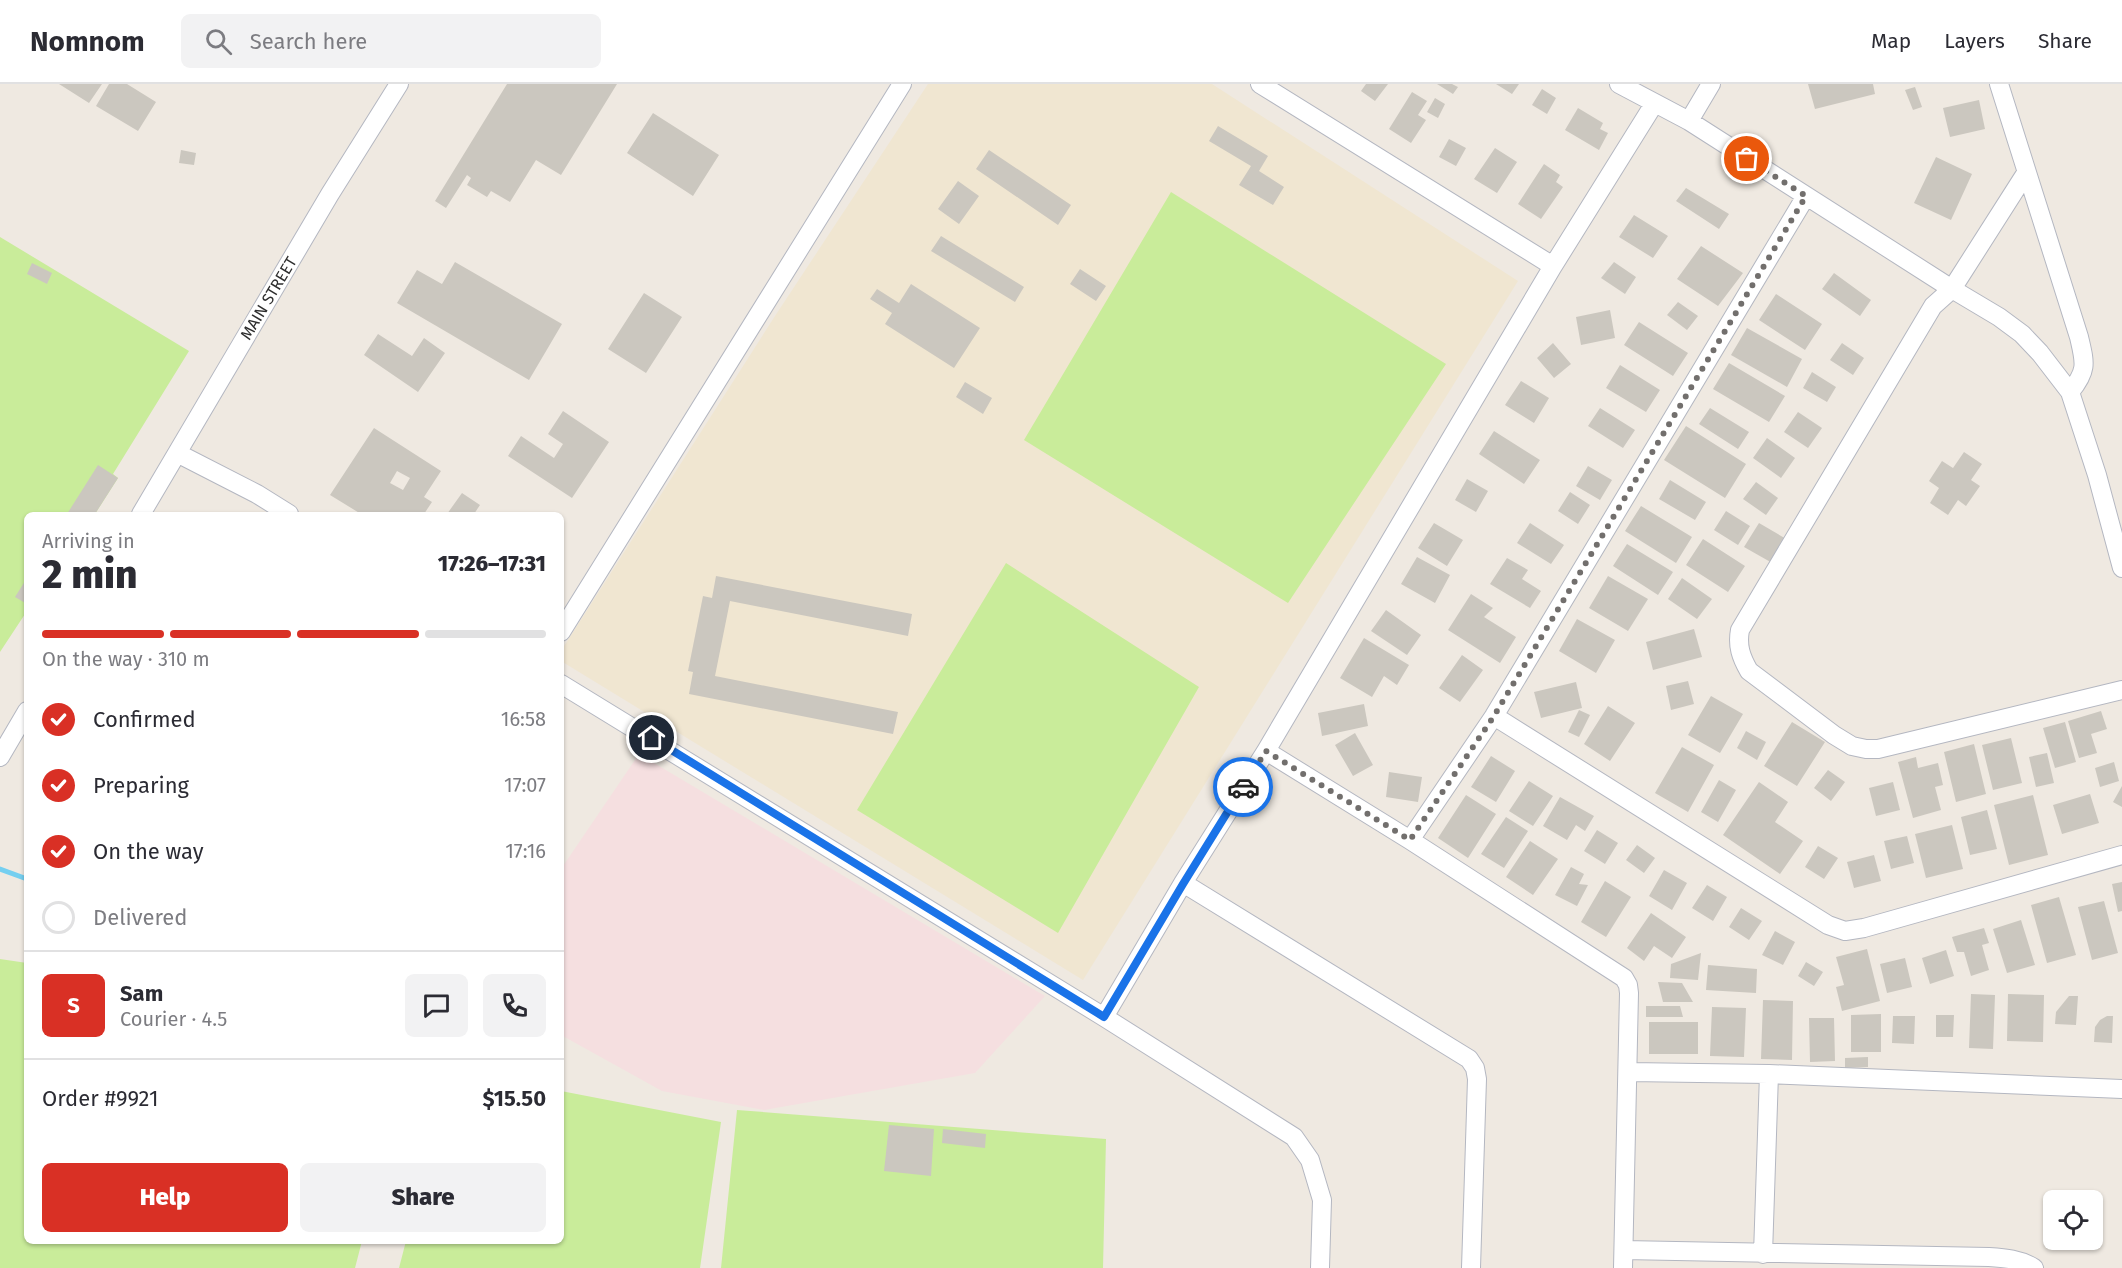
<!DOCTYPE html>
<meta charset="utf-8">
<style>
:root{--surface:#fff;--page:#f2f2f3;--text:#2b2b33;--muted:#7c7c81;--line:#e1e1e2;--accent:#d93025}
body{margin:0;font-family:"Fira Sans",sans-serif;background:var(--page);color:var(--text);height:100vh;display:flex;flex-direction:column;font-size:22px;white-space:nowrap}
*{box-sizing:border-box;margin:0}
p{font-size:20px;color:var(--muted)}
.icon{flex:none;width:33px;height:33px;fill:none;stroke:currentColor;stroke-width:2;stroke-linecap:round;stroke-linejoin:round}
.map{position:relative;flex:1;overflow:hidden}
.panel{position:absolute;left:24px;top:428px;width:540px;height:732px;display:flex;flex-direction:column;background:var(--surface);border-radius:9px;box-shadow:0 2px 4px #0004}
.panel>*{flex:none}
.buttons{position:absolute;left:2043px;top:1106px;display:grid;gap:12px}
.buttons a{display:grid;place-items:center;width:60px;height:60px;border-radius:9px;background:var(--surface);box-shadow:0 2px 4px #0004;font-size:30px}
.pin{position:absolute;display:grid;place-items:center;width:51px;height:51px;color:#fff;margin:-26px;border:3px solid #fff;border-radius:50%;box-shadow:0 2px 6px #0007}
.courier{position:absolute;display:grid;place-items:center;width:60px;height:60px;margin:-30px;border:4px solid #1a73e8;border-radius:50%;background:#fff;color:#222;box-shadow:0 2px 8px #0007}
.head em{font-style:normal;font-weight:800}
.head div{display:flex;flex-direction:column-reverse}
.head{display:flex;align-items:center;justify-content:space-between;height:102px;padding:0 18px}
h1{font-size:39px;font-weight:800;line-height:45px}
.bar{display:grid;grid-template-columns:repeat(4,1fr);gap:9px 6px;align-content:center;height:72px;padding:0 18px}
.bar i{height:8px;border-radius:4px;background:var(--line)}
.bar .active{background:var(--accent)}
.bar p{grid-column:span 4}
.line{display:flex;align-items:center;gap:15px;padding:0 18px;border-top:2px solid var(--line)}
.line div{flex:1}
.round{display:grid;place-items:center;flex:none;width:63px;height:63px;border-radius:9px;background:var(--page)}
ol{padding:0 18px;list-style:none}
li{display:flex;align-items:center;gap:18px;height:66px}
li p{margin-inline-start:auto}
li .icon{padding:6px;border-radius:50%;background:var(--accent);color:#fff;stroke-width:4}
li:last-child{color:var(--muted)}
li i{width:33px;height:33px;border:3px solid var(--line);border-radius:50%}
.primary-button{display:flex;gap:12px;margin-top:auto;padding:12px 18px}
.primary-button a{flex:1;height:69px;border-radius:9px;background:var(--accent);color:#fff;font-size:24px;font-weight:800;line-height:69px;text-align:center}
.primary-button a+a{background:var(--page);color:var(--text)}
header{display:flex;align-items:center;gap:36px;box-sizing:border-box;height:84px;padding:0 30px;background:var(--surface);border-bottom:2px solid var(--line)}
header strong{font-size:28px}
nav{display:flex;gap:33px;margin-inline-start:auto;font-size:21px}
.search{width:420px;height:54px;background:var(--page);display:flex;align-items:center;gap:15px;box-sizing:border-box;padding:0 21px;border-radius:9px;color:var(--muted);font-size:22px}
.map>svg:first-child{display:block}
</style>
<header>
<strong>Nomnom</strong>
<div class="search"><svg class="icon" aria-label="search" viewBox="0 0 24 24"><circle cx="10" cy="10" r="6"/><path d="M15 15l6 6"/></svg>Search here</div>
<nav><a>Map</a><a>Layers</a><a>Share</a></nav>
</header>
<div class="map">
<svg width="2122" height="1184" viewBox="0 0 2122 1184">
<rect width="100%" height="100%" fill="#efe9e1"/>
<path fill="#f0e6d1" d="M928,0H1212L1518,197L1083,896L561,577V567L775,232Z"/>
<path fill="#f5dfe0" d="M639,670L1045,912L975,989L764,1026L662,1007L561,951V785Z"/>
<path fill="#c9ec9a" d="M1171,108L1446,280L1288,519L1024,356Z
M0,153L189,267L113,390L118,394L95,430H27V527L0,568Z
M1006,479L1199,603L1058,849L857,726Z
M0,875L27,879V1156L362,1157L355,1184H0Z
M561,1007L721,1038L700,1184H399L406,1157L561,1156Z
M737,1026L1106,1055L1103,1184H721Z"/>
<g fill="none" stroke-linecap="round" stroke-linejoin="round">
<path stroke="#75cff0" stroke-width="5" d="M0,785L27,795"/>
</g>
<path fill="#cbc7bf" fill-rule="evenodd" d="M59,0H102L89,19Z
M109,0H127L156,18L138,47L96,22Z
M507,0H617L561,91L536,76L510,118L491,107L487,113L467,101L471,94L467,91L446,124L435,117Z
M1366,0H1388L1375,17L1361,7Z
M1437,0H1452L1458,3L1453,10Z
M1496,0H1519L1512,10Z
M1808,0H1873L1875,10L1815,25Z
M1915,3L1922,23L1913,26L1905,6Z
M1542,5L1556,14L1547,30L1532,21Z
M1412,8L1427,17L1418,31L1426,36L1411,59L1389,45Z
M1435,14L1445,20L1438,34L1427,28Z
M1979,16L1985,45L1950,53L1943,24Z
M1578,24L1603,39L1600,45L1608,49L1599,66L1565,46Z
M653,29L719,71L693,112L627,69Z
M1218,42L1268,72L1259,87L1284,103L1273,121L1239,101L1251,82L1209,57Z
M1449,55L1466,64L1456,82L1439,73Z
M1495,64L1517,78L1497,109L1474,95Z
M181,66L196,69L194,81L179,79Z
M989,66L1071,121L1058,141L976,85Z
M1936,73L1972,90L1951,136L1914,119Z
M1544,80L1560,91L1556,98L1563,103L1541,135L1518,120Z
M958,97L979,112L959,140L938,125Z
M1686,104L1729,130L1719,145L1676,117Z
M1634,131L1668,152L1653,174L1619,153Z
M941,152L1024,203L1015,218L931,167Z
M1701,162L1743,189L1718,222L1677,195Z
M455,178L562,240L529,296L397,219L417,186L442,200Z
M1614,178L1636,193L1625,210L1601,194Z
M32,179L52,189L47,200L27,190Z
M1080,185L1106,202L1096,217L1070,200Z
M1834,189L1871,216L1860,232L1822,205Z
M911,200L980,244L954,284L885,240L892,229L870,215L877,205L899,219Z
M644,209L682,233L646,289L608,265Z
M1776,210L1822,240L1805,266L1759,236Z
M1678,218L1698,232L1687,246L1667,231Z
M1610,226L1615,254L1581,261L1576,233Z
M1639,238L1688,269L1673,292L1624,261Z
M1747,244L1802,275L1787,303L1731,271Z
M378,250L412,272L424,254L445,269L418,308L364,271Z
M1553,259L1571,280L1554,294L1537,274Z
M1842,259L1864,274L1853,291L1830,276Z
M1729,279L1785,312L1769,338L1713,305Z
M1620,281L1660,306L1646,328L1606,304Z
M1812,288L1836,303L1827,318L1803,304Z
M1521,297L1549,314L1534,339L1505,321Z
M965,298L992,314L983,330L956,313Z
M1600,324L1635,346L1623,364L1588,342Z
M1710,324L1749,348L1738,365L1699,340Z
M563,327L609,358L572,414L508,372L521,352L554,374L563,360L548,350Z
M1798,328L1822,344L1808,364L1784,348Z
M1686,342L1746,380L1725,414L1664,376Z
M374,344L441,387L424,413L432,418L424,430H361L330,411ZM397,387L410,394L403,406L390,399Z
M1494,347L1540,376L1524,400L1479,370Z
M1767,354L1795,374L1781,394L1753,374Z
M1964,368L1982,380L1971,396L1980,402L1966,422L1958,416L1948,431L1930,419L1939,404L1929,397L1942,377L1953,384Z
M98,381L118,394L95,430H67Z
M1588,382L1612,396L1600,416L1576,402Z
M1467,395L1488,407L1476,428L1455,416Z
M1670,396L1706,418L1695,436L1659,415Z
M1756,398L1778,414L1766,431L1743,415Z
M1570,408L1590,421L1578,440L1558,427Z
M462,409L480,421L474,430H447Z
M1641,422L1692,453L1676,479L1625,447Z
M1726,427L1750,442L1738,461L1714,446Z
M1434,439L1463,456L1447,482L1418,464Z
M1530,439L1564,461L1551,480L1517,459Z
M1759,439L1788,456L1774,480L1744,463Z
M1703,455L1745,482L1728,508L1686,481Z
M1627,460L1673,488L1658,511L1613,482Z
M1417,473L1450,491L1435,519L1401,500Z
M1507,474L1528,486L1522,495L1541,507L1530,524L1490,500Z
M716,492L912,530L908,552L730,517L715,592L898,628L893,650L689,610L693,588L688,587L703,512L712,514Z
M1608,492L1648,515L1628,547L1589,524Z
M27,494V520L15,513Z
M1682,494L1712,515L1697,535L1668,515Z
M1471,510L1493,524L1484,533L1516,553L1500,579L1448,546Z
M1386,526L1421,551L1407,571L1371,547Z
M1577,535L1615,556L1596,589L1559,567Z
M1694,545L1702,573L1653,586L1646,558Z
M1364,554L1409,581L1397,601L1384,592L1372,613L1340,594Z
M1462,571L1483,586L1460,618L1439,604Z
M1688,597L1694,620L1671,626L1666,602Z
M1576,598L1582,624L1541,634L1534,608Z
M1711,612L1743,630L1720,669L1688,651Z
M1364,620L1368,642L1322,652L1318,629Z
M1608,622L1635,639L1610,677L1584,660Z
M1579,626L1590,631L1579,653L1568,648Z
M2101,627L2107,645L2091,650L2097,669L2079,674L2068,637Z
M1792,638L1825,658L1797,702L1764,682Z
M2065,638L2076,678L2055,684L2043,644Z
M1746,647L1766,658L1757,676L1737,664Z
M1355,649L1373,681L1353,692L1335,661Z
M2011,654L2022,699L1993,706L1982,661Z
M1974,660L1986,710L1956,718L1944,668Z
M1682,663L1714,681L1688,728L1655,709Z
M2047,669L2054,699L2036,703L2029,673Z
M1491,672L1515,687L1496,718L1471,703Z
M1916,673L1918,684L1938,679L1943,701L1935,703L1941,726L1913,734L1898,678Z
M2114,678L2119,697L2100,703L2095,684Z
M1828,686L1845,698L1831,717L1814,704Z
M1389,688L1422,693L1418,718L1386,713Z
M1719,696L1736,706L1718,738L1701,728Z
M1529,697L1553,712L1533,742L1509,727Z
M1759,698L1788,718L1775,738L1803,757L1780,790L1723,751Z
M1893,698L1900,726L1876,732L1869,704Z
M2122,702V723L2113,718Z
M2090,710L2099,739L2062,750L2053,721Z
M1466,711L1496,730L1468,774L1438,754Z
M2033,711L2048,771L2009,781L1994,721Z
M1560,713L1594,732L1585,747L1576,741L1567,756L1543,742Z
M1987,726L1997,765L1970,771L1961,733Z
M1506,733L1528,747L1504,784L1481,770Z
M1952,741L1963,785L1926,794L1915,750Z
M1597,746L1618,759L1605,780L1584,767Z
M1907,752L1914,779L1891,785L1884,757Z
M1530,757L1558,775L1533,811L1506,793Z
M1637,761L1655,774L1644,789L1626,776Z
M1818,762L1838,774L1824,795L1805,783Z
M1874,771L1881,797L1854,804L1847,778Z
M1571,783L1584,790L1579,800L1588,801L1577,822L1555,811Z
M1664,786L1687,799L1672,826L1649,812Z
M1605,797L1631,813L1606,853L1581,838Z
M2122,798V827L2118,828L2112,800Z
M1707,801L1727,813L1713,837L1692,824Z
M2059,813L2076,871L2047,879L2031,821Z
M2104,817L2118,869L2092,876L2078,823Z
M1741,824L1762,837L1749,856L1729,843Z
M1651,829L1686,853L1672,874L1654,862L1644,877L1627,864Z
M2021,836L2035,881L2007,889L1993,845Z
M1984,844L1989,859L1982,861L1989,886L1971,892L1964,868H1957L1952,853Z
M1775,847L1795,858L1783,881L1762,871Z
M1867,865L1880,917L1842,927L1836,903L1844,901L1836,873Z
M1946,866L1954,892L1930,900L1922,874Z
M1701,869L1698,896L1670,894L1671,880Z
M1905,874L1912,903L1887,909L1880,880Z
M1806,878L1823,888L1814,902L1798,892Z
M1708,881L1757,885L1756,909L1706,906Z
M1658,898L1682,899L1693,918H1663Z
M1971,910L1995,911L1993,965L1969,964Z
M2008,910L2044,911L2043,958L2007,957Z
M2069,912H2078L2076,941L2055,940L2056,928Z
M1763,916L1793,917L1792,976L1761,975Z
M1646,922H1680L1683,933H1646Z
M1712,923L1746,924L1744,973L1710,972Z
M1881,930V968H1851V931Z
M1936,931H1954L1953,953H1936Z
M1893,932H1915L1914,960L1892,959Z
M2107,932H2113L2112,959L2094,958L2095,943L2100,936Z
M1809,934H1834L1835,977L1810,978Z
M1649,938H1698V970H1649Z
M1868,973V983L1845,984V974Z
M889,1041L934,1045L931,1092L884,1087Z
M943,1045L986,1050L985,1064L942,1059Z"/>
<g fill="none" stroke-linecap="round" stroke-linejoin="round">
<defs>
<path id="minor" d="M1260,0L1553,182
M1619,0L1689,37L1952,205L1999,233L2022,250L2040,269L2070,308L2097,391L2122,484
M1999,0L2079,253C2085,279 2088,286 2070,308
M1689,37L1711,0
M2026,89L1952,205L1933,222L1740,546C1737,562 1741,573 1749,587L1834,651L1852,662L1866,665H1878L2122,606
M177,369L257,410L289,430
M141,430L330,110L399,0
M561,548L902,0
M561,600L1104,933L1294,1053L1310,1076L1322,1116L1320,1184
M1494,632L1828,841L1845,847L1864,844L2122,771
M1266,667L1410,756L1624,894L1628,901L1629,909L1623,1184
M0,673L27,627
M1410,756L1494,632L1806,112
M1183,799L1469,975L1475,984L1477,995L1471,1184
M1104,933L1183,799L1266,667L1553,182L1654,20
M1629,988L1769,990L2122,1005
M1624,1166L1989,1173C2005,1174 2020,1175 2034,1184
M1763,1170L1769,990"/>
</defs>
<use href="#minor" stroke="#b4b7c1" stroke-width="20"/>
<use href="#minor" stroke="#fff" stroke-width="18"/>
</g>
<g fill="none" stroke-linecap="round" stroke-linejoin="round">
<path stroke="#726f6d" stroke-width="6" stroke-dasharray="0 10.8" d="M1243,703L1266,667L1410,756L1494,632L1806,112L1747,75"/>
<path stroke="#1a73e8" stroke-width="8" d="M652,654L1104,933L1183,800L1243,703"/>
</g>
<g text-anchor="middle" stroke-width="4.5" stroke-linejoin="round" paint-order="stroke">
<g font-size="16" fill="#2e2e2e" stroke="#fff">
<text transform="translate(268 214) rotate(-59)" y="6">MAIN STREET</text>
</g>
</g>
</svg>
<div class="buttons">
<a><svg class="icon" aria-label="locate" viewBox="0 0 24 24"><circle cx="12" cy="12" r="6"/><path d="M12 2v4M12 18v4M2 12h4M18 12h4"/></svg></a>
</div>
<div class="pin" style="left:1747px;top:75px;background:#ea580c"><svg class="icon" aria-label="bag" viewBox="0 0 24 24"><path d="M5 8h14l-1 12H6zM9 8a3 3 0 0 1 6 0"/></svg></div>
<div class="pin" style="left:652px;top:654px;background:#1f2937"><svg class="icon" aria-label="home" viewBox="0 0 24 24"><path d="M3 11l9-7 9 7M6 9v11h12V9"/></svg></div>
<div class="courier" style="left:1243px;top:703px"><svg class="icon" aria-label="car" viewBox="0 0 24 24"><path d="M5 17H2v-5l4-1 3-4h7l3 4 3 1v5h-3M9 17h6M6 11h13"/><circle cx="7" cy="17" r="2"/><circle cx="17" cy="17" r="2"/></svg></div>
<section class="panel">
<div class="head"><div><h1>2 min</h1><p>Arriving in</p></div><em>17:26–17:31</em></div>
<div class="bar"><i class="active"></i><i class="active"></i><i class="active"></i><i></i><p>On the way · 310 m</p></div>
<ol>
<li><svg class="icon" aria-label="check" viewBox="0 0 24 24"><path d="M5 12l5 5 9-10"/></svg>Confirmed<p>16:58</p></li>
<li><svg class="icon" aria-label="check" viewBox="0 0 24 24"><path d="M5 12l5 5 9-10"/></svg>Preparing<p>17:07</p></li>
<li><svg class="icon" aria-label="check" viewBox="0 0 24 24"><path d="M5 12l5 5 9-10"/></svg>On the way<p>17:16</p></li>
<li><i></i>Delivered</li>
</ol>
<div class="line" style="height:108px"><b class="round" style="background:var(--accent);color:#fff">S</b><div><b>Sam</b><p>Courier · 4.5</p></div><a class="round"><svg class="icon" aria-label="chat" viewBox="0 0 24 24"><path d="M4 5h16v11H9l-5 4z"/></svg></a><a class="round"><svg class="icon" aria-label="phone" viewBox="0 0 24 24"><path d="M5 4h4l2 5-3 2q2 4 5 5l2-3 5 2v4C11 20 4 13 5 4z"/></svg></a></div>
<div class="line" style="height:78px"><div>Order #9921</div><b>$15.50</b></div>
<div class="primary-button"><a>Help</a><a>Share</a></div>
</section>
</div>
